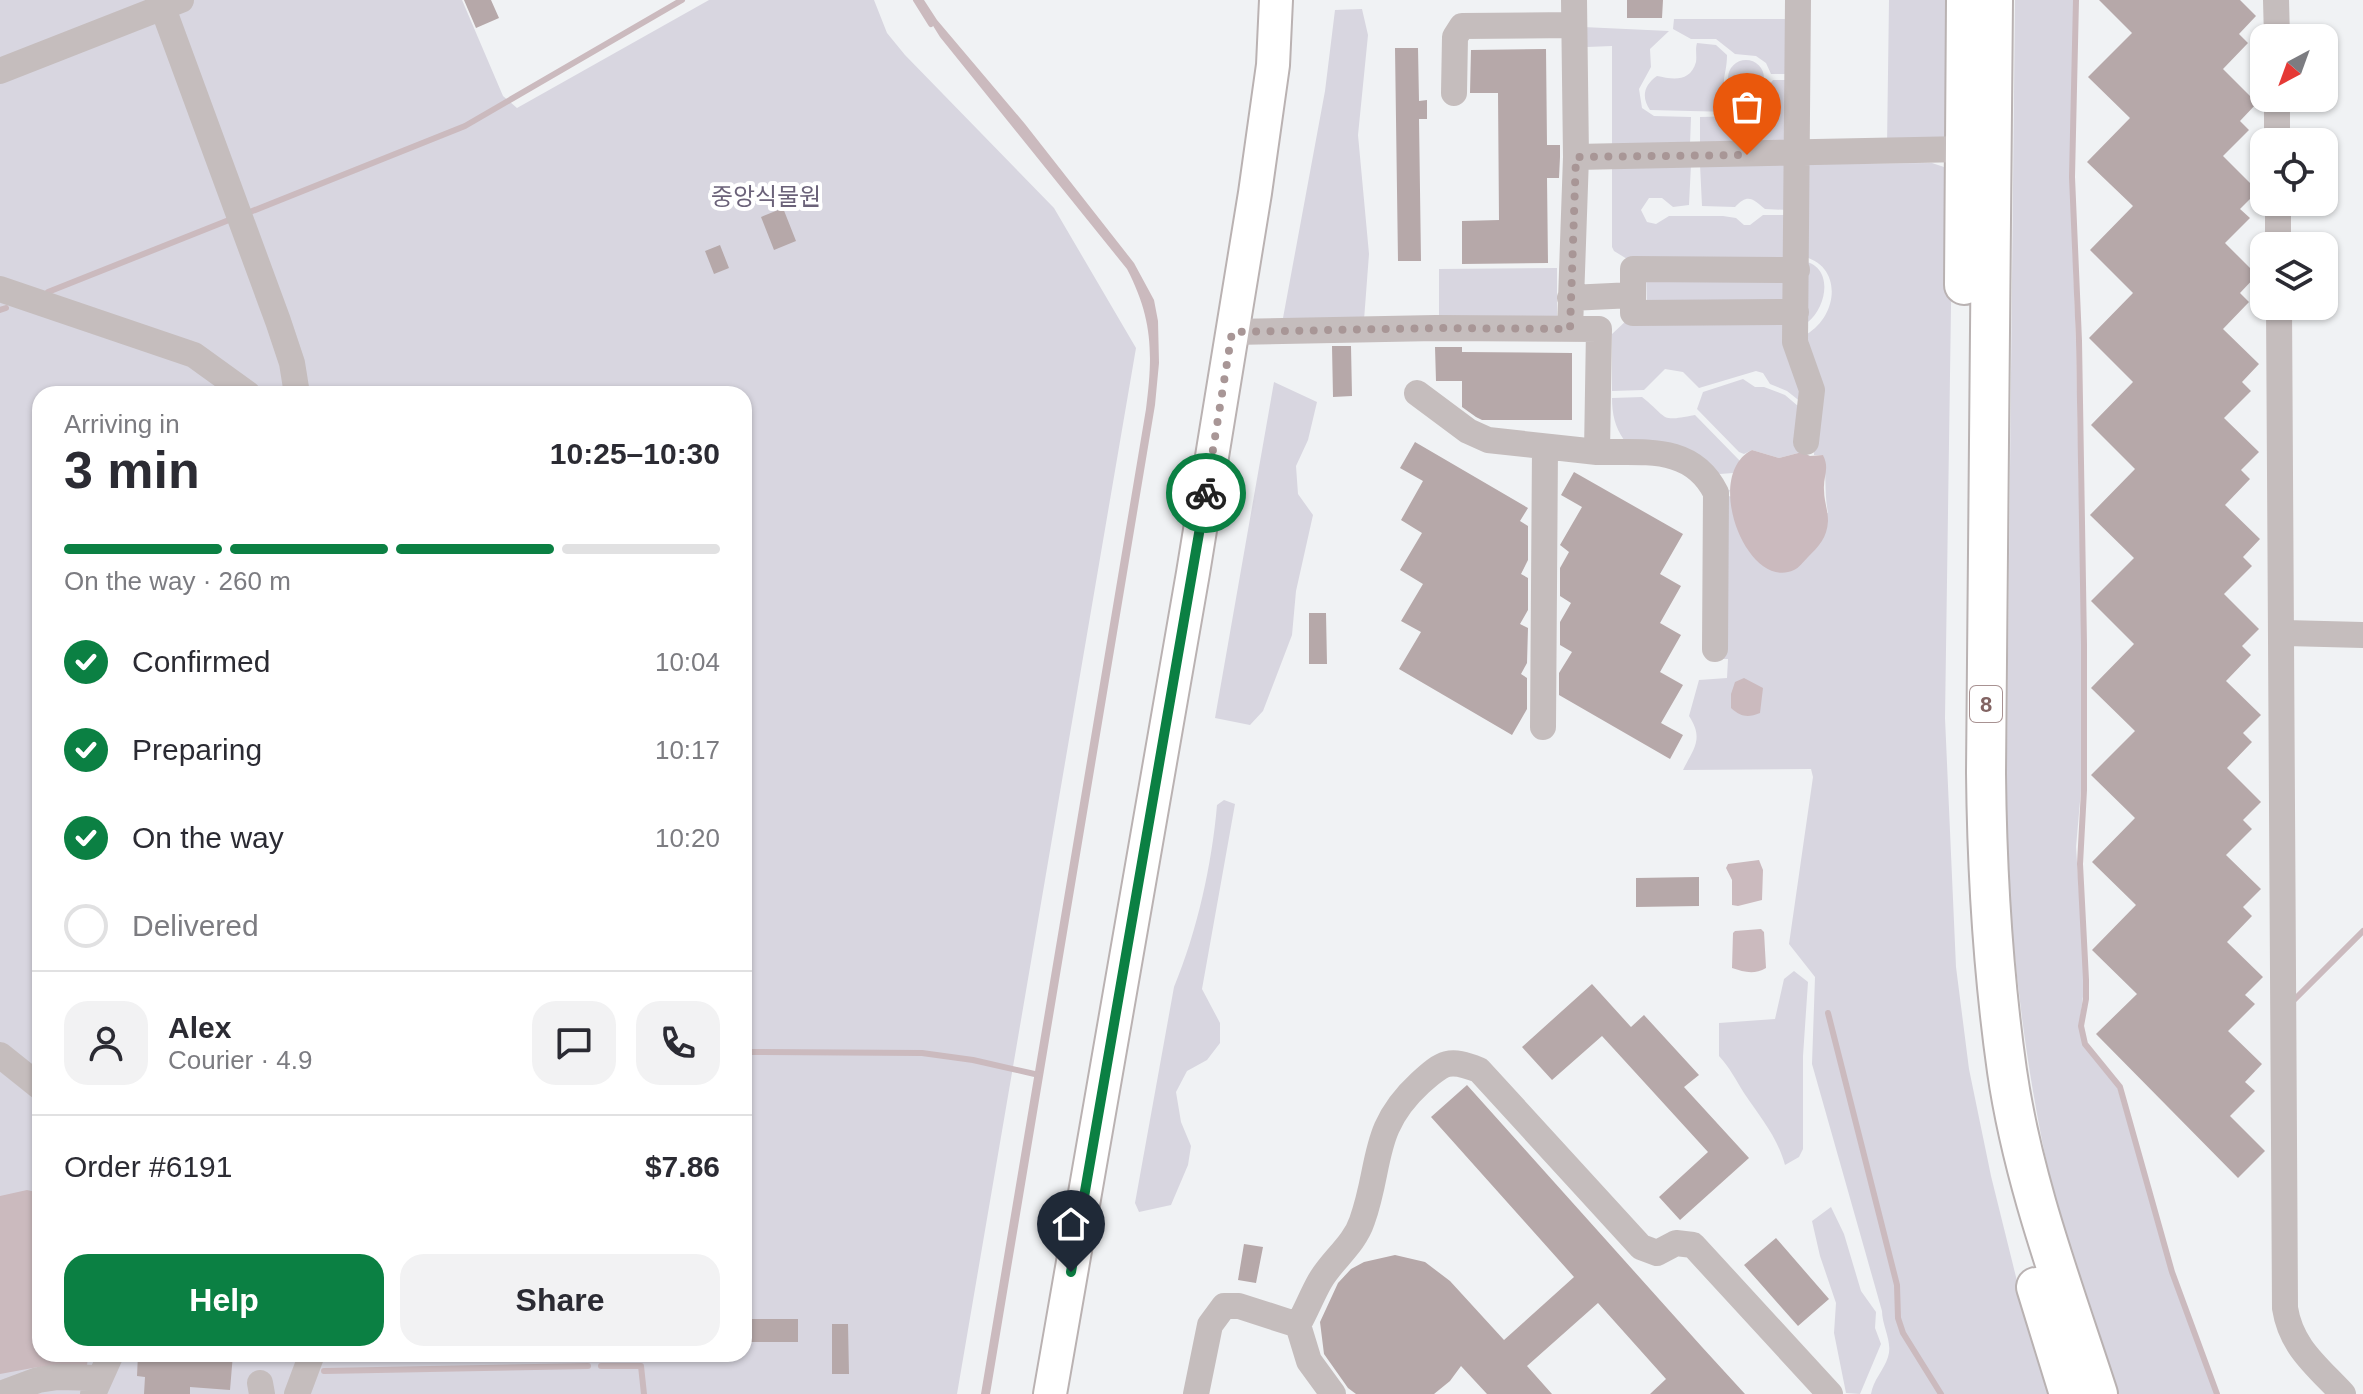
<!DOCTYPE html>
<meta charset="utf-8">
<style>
:root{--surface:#fff;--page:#f2f2f3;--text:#2b2b33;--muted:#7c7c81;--line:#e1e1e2;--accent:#0b8043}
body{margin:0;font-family:Arial,"Noto Sans KR",sans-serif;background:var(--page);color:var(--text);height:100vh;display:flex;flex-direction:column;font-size:30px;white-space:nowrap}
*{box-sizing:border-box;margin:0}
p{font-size:26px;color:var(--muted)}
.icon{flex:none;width:44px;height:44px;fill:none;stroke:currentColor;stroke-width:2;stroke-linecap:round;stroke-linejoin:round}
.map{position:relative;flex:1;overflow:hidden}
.sheet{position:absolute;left:32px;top:386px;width:720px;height:976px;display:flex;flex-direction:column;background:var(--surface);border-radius:24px;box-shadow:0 2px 6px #0004}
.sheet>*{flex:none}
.needle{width:52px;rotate:221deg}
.tools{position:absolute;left:2250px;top:24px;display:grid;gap:16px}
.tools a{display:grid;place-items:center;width:88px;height:88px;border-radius:16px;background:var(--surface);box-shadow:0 2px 6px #0004;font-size:40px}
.pin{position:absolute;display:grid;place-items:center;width:68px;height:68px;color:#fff;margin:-82px -34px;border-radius:50% 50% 50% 0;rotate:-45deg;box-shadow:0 0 8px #0007}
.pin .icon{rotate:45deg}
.courier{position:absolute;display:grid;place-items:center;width:80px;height:80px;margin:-40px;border:6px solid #0b8043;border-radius:50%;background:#fff;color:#222;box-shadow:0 2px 10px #0007}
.summary em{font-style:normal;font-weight:700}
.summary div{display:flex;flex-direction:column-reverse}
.summary{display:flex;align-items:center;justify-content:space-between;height:136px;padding:0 32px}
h1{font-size:52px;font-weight:700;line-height:60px}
.bar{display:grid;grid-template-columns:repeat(4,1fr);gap:12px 8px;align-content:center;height:96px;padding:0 32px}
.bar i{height:10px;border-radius:6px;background:var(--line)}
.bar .active{background:var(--accent)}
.bar p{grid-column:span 4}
.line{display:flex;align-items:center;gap:20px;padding:0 32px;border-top:2px solid var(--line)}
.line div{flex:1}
.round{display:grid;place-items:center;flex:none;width:84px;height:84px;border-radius:24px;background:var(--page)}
ol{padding:0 32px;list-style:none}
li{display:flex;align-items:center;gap:24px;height:88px}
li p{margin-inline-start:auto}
li .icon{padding:8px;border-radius:50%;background:var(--accent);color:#fff;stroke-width:4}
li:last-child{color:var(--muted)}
li i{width:44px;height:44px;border:4px solid var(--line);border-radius:50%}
.button{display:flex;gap:16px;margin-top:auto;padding:16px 32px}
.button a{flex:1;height:92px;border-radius:24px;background:var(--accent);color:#fff;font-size:32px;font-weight:700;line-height:92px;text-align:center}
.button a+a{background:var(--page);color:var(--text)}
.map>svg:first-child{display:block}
</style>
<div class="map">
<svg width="2363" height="1394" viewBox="0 0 2363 1394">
<rect width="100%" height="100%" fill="#f0f2f4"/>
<path fill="#d8d6e0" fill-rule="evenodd" d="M0,0H462L503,96L517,108L709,0H874L887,33L905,55L1054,208L1136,348L957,1394H0ZM40,394H744V1354H40Z
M1889,0H1954L1951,138L1887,146Z
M2015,0H2074L2070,177L2076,342L2082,644L2081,790L2076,847L2085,982L2079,1026L2084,1045L2110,1074L2118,1089L2170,1273L2215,1394H2118C2095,1329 2070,1264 2054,1196C2027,1080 2013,964 2006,845Z
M1362,9L1368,35L1358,135L1369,254L1364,320L1283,318L1325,91L1335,10Z
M1674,19H1794L1792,74H1771L1766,63L1756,56L1735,54L1716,39H1691L1673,29Z
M1583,27L1669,31L1650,49L1651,67L1639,89L1642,108L1654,116L1691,117L1690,144L1612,146V46L1587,47Z
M1697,43L1716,45L1727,55C1727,81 1714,85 1742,103V105L1731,112L1650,110C1641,97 1644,85 1657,76C1672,79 1690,83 1696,62C1697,55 1695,50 1697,43Z
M1728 78a18 18 0 1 1 36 0a18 18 0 1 1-36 0Z
M1773,80H1792L1794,143L1700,145V117L1737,116L1763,93Z
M1932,163L1953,170L1945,718L1956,967L1969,1069L1991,1176L2018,1285L2055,1394H1871C1873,1380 1884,1370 1888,1357C1893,1342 1882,1326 1882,1311L1812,1064L1815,977L1789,944L1813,777L1811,769L1683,770C1694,748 1704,739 1689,716L1699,680L1727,678L1728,659H1720L1717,493L1730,490L1728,496L1828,513C1824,492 1827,475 1823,455H1814L1816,391L1807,334C1839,315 1843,264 1801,256L1802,164Z
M1691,164L1689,205L1673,207L1662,198H1649L1641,210L1647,222L1656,224L1669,216H1723L1736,218L1744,225H1750L1763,215H1790L1793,262H1632L1614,251L1612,247V169Z
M1700,164L1792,165L1789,210L1765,209C1753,199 1748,193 1735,207L1702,206Z
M1801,261C1834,264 1828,306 1808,322Z
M1557,268V320L1439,319V269Z
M1646,274L1790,275L1793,303L1647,307Z
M1793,316L1806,406L1787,391L1770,384L1763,373L1756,371L1699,388L1683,372L1665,369L1644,390L1612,391V334L1627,320Z
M1743,379L1755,387H1764L1785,395L1805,412L1802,452L1779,458L1752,450L1744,454L1739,452L1697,409L1703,392Z
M1274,382L1317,402L1308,440L1296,466L1298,494L1313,515L1296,591L1292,635L1263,711L1250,725L1215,718Z
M1642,397C1670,419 1658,422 1695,415L1740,461L1733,473L1720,474L1624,440C1615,427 1612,414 1612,398Z
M1224,800L1235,804L1202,989L1220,1023V1043L1207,1060L1187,1071L1176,1092L1181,1122L1191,1146L1188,1165L1171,1205L1139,1212L1135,1203L1174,987C1197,932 1212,864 1217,805Z
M1794,971L1808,982L1803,1056V1149L1799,1157L1785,1165C1777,1136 1760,1117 1744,1093C1736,1080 1730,1068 1719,1056V1023L1775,1019L1784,979Z
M1831,1207L1844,1234L1861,1291L1876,1312L1875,1328L1881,1344L1860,1394L1846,1393L1834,1333L1836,1303L1820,1256L1812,1221Z"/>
<path fill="#cbbabe" d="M917,0H924L937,20L1025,124L1134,263L1154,300L1158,321L1159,363L1155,405L990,1394H981L1146,409C1153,354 1153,319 1127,269L940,37Z
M1752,450L1779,458L1802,452L1810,456L1823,455C1830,469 1823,476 1824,490C1824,501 1828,510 1828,521C1827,538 1819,546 1808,557C1804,561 1799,568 1794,570C1747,592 1702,475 1752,450Z
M1744,678L1763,688L1760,713C1748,718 1741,717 1731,708V694L1735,682Z
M1759,860L1763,870L1762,900L1738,906L1732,905V880L1726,868L1728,864Z
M1761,929L1764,932L1766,968C1754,975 1744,972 1732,968L1733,933L1735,931Z
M27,1190L40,1193V1354H88L87,1367H38L0,1374V1196Z"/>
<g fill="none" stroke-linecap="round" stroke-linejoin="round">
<path stroke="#cbbabe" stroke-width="6" d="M916,0L931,24
M2076,0L2072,177L2079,341L2084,644V790L2080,864L2086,980V999L2081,1026L2085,1044L2120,1087L2172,1272L2217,1394
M245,214L465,126L682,0
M48,292L234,218
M0,310L6,308
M2293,1001L2363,931
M1828,1013L1897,1285L1898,1318L1903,1333L1941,1394
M744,1052L922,1053L973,1060L1039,1075
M601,1366H641L644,1394
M324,1371L588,1366"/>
</g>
<path fill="#b6a8a9" d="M464,0H491L499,18L476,28Z
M1627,0H1663L1662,18H1627Z
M2099,0H2240L2256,16L2239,34L2248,43L2223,69L2257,103L2240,121L2249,130L2223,156L2258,191L2240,209L2250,218L2225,243L2257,275L2240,293L2249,302L2223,329L2259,364L2242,382L2251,391L2224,418L2259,452L2241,470L2250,479L2225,505L2260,539L2243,557L2252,566L2224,594L2259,629L2242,646L2251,655L2226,681L2261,715L2243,733L2252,742L2227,768L2261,802L2243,820L2252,829L2226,855L2261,889L2243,907L2252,916L2227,942L2263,977L2245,995L2255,1004L2228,1031L2262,1064L2245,1082L2255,1091L2230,1116L2265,1151L2238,1178L2096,1034L2137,994L2092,950L2136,905L2092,862L2135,818L2091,775L2135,731L2091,688L2134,644L2091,601L2134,558L2090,515L2135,469L2091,425L2133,382L2089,338L2133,293L2090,250L2133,206L2087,162L2130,118L2088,77L2132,33Z
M1395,48H1418L1419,101L1427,100V119H1419L1421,261H1398Z
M1546,49L1547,145H1560V157L1559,178H1547L1548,263L1462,264V221L1499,220L1498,93H1470L1471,50Z
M783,208L796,241L774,250L761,217Z
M720,245L729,268L714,274L705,251Z
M1332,346H1351L1352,396L1333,397Z
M1435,347H1462V352L1572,353V420H1482L1476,417L1462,407V381H1436Z
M1415,442L1528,508L1520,521L1528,526V560L1521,574L1528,578V610L1520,624L1528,628L1527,663L1521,674L1527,678V709L1512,735L1399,669L1421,632L1401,621L1423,584L1400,570L1422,533L1401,520L1423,481L1400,468Z
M1574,472L1683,534L1660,574L1681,586L1660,623L1681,635L1660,672L1683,685L1661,723L1683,735L1670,759L1559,695V673L1572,652L1560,645V622L1571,603L1560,596V568L1569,552L1560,545L1582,507L1561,495Z
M1309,613H1326L1327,664H1309Z
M1699,877V906L1636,907V878Z
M1592,984L1631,1027L1644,1015L1699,1075L1684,1087L1749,1158L1680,1220L1659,1197L1708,1152L1602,1036L1552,1080L1522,1047Z
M1467,1085L1702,1347L1745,1394H1650L1666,1379L1598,1303L1527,1366L1552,1394H1487L1461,1366L1450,1381L1434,1394H1356L1348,1388L1324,1354L1320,1322L1338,1283L1351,1269L1364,1262L1395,1255L1425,1262L1450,1281L1504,1340L1574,1277L1431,1117Z
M1776,1238L1829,1299L1798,1326L1744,1265Z
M1244,1244L1263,1247L1256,1283L1238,1280Z
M744,1319H798V1342H744Z
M832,1324H848L849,1374H832Z
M138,1354H233L230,1390L190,1387V1394H144L145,1377L137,1376Z"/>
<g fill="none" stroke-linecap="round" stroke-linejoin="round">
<defs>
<path id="major" d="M1050,1394L1193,573L1255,193L1273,65L1276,0"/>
<path id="highway" d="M1993,0L1986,773C1987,873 1993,972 2007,1071C2023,1182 2064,1289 2098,1394
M1964,285L1966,0
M2036,1287L2069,1394"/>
</defs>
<use href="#major" stroke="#bab2b2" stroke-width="36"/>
<use href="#highway" stroke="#b9b2b2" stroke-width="42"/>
<path stroke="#c5bdbd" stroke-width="26" d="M160,0L278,321L292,363L297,394
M1798,0L1795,342L1812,390L1806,442
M2276,0L2277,38
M0,71L181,0
M1454,93L1455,37L1462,26L1574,25
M2277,98V142
M1576,157L1965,149
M2278,202V246
M0,289L194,355L248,394
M1570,298L1633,295
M2279,306L2285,1308C2291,1347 2317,1366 2343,1394
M1796,312L1633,313V269L1797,270
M1570,329L1576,157L1574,0
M1232,332L1436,328L1599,329L1597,452L1488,440L1468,431L1417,393
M1597,452C1643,453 1692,444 1716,493L1715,649
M2282,633L2363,635
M1543,727L1545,447
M0,1055L40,1087
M260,1383L262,1394
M0,1394L38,1380L58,1377L100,1378
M93,1394L111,1354
M297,1394L312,1354
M1196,1394L1210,1325L1224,1306H1239L1298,1325
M1333,1394L1309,1361L1298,1325C1306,1311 1312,1295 1320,1281C1332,1260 1354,1245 1362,1221C1382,1165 1370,1129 1420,1083C1443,1062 1449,1058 1479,1070L1641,1247L1657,1253L1676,1243L1693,1245L1830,1394"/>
<use href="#major" stroke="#fff" stroke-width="32"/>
<use href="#highway" stroke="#fff" stroke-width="38"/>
</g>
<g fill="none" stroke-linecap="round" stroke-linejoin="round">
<path stroke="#a89696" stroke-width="8" stroke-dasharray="0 14.4" d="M1206,493L1232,332L1436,328L1570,329L1576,157L1747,155"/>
<path stroke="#0b8043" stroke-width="10" d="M1071,1272L1206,493"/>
</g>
<g text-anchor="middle" stroke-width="8" stroke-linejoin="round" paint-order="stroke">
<rect fill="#fff" stroke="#a89292" stroke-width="2" x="1970" y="686" width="32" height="36" rx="6"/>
<g font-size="22" font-weight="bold" fill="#826463">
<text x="1986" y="712">8</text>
</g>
<g font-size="24" fill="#6b6279" stroke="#fff">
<text x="766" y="205">중앙식물원</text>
</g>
</g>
</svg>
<div class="tools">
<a><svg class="needle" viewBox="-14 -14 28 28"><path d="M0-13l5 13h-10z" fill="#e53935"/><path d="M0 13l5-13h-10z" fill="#7c7c81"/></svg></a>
<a><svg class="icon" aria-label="locate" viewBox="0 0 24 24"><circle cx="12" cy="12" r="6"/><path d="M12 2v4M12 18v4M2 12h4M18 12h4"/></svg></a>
<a><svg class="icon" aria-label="layers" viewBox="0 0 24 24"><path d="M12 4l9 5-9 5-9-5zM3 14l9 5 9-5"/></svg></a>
</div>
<div class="pin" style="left:1747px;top:155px;background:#ea580c"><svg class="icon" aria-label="bag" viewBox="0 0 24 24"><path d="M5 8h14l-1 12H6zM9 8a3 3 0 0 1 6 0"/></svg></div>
<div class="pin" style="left:1071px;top:1272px;background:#1f2937"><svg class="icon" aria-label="home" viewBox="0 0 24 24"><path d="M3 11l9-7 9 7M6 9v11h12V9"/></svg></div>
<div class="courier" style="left:1206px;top:493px"><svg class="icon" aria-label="bike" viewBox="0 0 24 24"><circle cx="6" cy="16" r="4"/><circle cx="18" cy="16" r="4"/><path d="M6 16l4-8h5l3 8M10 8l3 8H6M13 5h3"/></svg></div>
<section class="sheet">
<div class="summary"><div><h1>3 min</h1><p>Arriving in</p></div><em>10:25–10:30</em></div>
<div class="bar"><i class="active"></i><i class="active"></i><i class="active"></i><i></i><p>On the way · 260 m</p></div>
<ol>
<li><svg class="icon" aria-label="check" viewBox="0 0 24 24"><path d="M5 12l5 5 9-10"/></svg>Confirmed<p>10:04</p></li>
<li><svg class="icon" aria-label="check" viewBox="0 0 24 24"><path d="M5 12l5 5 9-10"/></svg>Preparing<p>10:17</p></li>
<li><svg class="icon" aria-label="check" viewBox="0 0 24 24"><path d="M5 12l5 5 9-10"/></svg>On the way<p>10:20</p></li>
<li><i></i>Delivered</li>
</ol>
<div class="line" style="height:144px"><a class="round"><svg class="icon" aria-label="person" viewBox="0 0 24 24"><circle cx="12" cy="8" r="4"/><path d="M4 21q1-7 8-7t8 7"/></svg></a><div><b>Alex</b><p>Courier · 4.9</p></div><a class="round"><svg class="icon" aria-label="chat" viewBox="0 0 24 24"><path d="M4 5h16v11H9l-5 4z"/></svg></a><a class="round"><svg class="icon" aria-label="phone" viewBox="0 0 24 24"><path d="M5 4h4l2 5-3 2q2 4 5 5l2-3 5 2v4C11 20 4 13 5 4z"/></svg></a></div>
<div class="line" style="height:104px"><div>Order #6191</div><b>$7.86</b></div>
<div class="button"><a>Help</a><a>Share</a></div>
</section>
</div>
